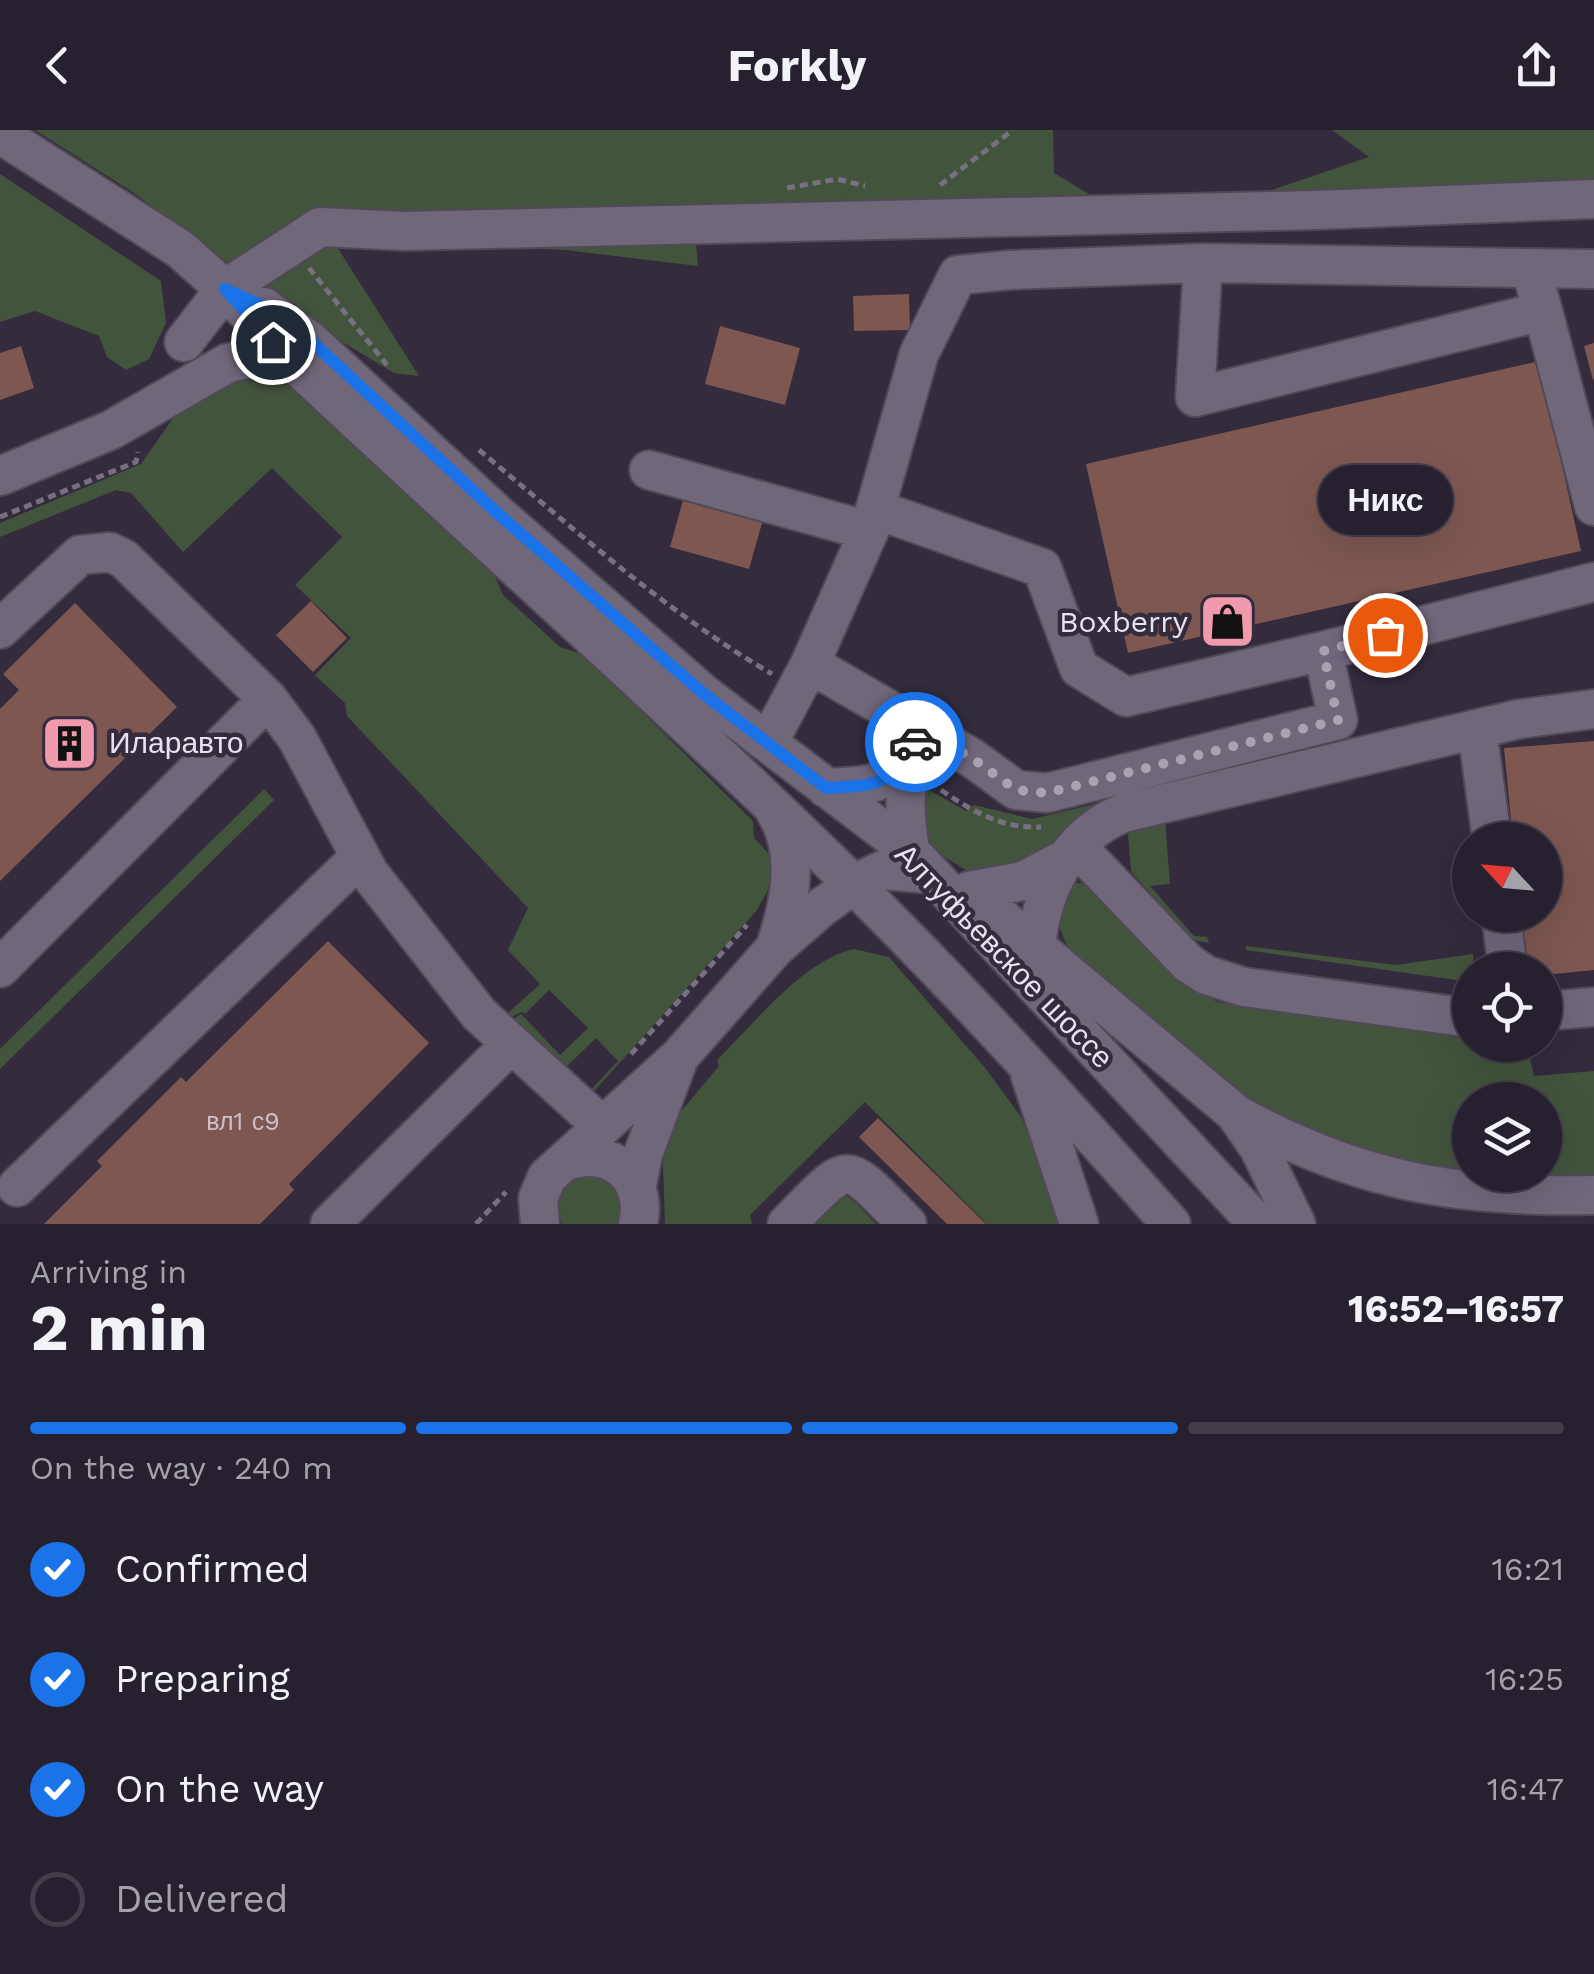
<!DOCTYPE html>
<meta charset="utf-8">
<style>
:root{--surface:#27202e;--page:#2f2836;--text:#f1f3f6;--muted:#a4a3aa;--line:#433e4a;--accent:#1a73e8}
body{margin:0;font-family:"Work Sans",sans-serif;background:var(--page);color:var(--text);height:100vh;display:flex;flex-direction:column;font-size:38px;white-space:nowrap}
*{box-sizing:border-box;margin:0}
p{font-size:32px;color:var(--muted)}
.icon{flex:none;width:55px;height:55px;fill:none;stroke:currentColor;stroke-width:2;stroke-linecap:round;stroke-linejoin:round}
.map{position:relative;height:1094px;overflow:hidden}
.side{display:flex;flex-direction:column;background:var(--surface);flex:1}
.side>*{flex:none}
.needle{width:65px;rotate:296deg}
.controls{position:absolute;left:1452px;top:692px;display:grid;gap:20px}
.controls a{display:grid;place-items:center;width:110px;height:110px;border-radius:50%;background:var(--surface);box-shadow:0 10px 40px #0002,0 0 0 2px var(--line);font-size:50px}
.pin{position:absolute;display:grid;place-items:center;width:85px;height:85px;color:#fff;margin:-42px;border:5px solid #fff;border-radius:50%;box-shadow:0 2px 10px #0007}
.courier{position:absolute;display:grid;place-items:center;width:100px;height:100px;margin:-50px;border:8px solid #1a73e8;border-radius:50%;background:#fff;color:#222;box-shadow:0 2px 12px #0007}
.bubble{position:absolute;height:70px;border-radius:35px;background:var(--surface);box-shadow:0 10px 40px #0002,0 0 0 2px var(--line);font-size:32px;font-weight:700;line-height:70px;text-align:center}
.head em{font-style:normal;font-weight:700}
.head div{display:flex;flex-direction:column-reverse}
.head{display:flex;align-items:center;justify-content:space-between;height:170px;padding:0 30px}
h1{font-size:65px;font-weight:700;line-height:75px}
.bar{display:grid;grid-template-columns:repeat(4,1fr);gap:15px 10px;align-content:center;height:120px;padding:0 30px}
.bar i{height:12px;border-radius:8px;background:var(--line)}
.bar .current{background:var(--accent)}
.bar p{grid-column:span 4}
ol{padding:0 30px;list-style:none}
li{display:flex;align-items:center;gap:30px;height:110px}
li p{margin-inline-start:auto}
li .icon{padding:10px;border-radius:50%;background:var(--accent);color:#fff;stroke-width:4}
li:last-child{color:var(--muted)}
li i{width:55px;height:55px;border:5px solid var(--line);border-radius:50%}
header{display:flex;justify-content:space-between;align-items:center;height:130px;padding:0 30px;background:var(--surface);font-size:45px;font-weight:700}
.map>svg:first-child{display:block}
</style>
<header><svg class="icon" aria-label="back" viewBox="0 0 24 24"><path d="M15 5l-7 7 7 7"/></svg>Forkly<svg class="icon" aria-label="share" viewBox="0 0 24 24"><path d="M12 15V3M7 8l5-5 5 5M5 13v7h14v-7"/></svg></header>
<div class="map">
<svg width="1594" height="1094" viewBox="0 0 1594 1094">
<rect width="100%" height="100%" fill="#342b3d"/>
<path fill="#43543d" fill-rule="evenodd" d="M35,0H1053L1054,43L1122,84L693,80L698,136L565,120L332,109L419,246L394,243L304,189L134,63Z
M1332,0H1594V53L1257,65L1369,27Z
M0,44L161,151L166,193L149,229L126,240L107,227L99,206L35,181L0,192Z
M271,243L303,266L494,444L503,465L560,517L584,525L753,691L754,708L772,727L768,760L757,780L588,968L586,965L618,931L596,908L561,942L510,891L521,884L560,925L588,898L549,860L525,884L522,882L509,888L507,884L540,854L508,820L528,778L347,586L345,573L315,545L351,508L295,455L342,407L272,338L183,422L131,363L116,360L0,407V393L141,334L181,277L219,252Z
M915,652L966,681L974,675L1032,689L1103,672L1104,679L1060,706L1031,734L977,747L919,711Z
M264,659L274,670L0,939V919Z
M1144,688L1165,690L1170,754L1150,756L1194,806L1207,807L1209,813L1193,810L1131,742L1128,704Z
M1089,751C1128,795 1164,846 1218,872L1470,909V915H1527L1534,946L1594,941V1056L1496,1059L1280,1003L1077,830C1056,801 1054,787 1068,755ZM1470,970H1545V1045H1470Z
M1246,816L1396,835L1473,824L1474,840H1470V852L1246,820Z
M854,819L889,827L986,939L1021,987L1043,1035L1058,1094H987L865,972L750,1085L752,1094H665L663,1034L667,1008L673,991L719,936L717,930C754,894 803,830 854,819Z
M587,1044C616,1046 627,1068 619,1094H562C553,1070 562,1051 587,1044Z
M842,1064L852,1069L876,1094H805Z"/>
<path fill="#7e5751" d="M909,164L910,200L854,201L853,166Z
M720,196L800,218L785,275L705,254Z
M1594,213V249L1593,250L1584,216Z
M21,216L34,258L0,270V223Z
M1539,231L1581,421L1128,523L1086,334Z
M685,363L764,386L749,439L670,417Z
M311,471L347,508L313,542L276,505Z
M75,473L177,577L0,751V579L19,560L3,544Z
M1594,611V840L1545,845V840H1527L1521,785H1545V710H1513L1504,618Z
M328,811L429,913L289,1054L294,1060L260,1094H44L102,1036L97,1031L181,947L186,952Z
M878,988L986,1094H947L859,1007Z"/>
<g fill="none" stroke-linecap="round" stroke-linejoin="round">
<defs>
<path id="minor" d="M0,4L180,119L225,159L290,229C476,404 668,572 850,751C962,861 1067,977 1171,1094
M1203,133L1594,139
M264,177L309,210L496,383L705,565L910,721L1258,1094
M1543,181L1594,376
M184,212L225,159L320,97L405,101L1316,80L1594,69
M649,340L869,401
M0,346L111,300L228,233L260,226L290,229
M875,379L1042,438L1079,538L1126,567L1323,521
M0,499L80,425L110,422L124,429L268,569L297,608L369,743L479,884L601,995
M810,534L972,628L1016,660L1047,663L1338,590L1323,521L1594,452
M1477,599L1492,710
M768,613L810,534L869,401L919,224L958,145L1010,140L1203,133L1195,267L1543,181L1531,140
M826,658C846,656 875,659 889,643C898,633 904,622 915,612
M775,681C801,723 790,774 775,818
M1077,717L1188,833L1206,845L1244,857L1470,888
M910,721C904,673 894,627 958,620
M969,761L1023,751L1063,730
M991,779L1236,984C1357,1051 1456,1068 1594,1065
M1501,785L1508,840
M1036,818C1041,761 1067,706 1123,683L1519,589L1594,579
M0,838L268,569
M1545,881L1594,877
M1030,944L1079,1094
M1237,986L1259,1018L1296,1094
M564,1032C609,1014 649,1046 638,1094
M637,1055L643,1024L677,933
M17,1057L360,727
M330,1094L511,914
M540,1094L538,1068L547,1047L680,926L775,818L822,777L854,754L883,740L930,744
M787,1094C852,1028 842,1028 907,1094"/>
</defs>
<use href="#minor" stroke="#514958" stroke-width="42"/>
<path stroke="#787080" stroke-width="5" stroke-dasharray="8 5" stroke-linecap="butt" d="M940,55L1013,0
M787,58L837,49L865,56
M309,138L387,235
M479,320C573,398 666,482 772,544
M0,387L136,332L138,322
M941,660C972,681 1002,699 1041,697
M631,924L747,795
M476,1094L506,1062"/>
<use href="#minor" stroke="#71677b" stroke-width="38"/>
</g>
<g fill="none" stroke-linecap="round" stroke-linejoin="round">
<path stroke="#a9a2b0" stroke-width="10" stroke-dasharray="0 18" d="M915,612L931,605L972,628L1016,660L1047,663L1338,590L1323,521L1385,505"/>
<path stroke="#1a73e8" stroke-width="12" d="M273,212L225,159L271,180L310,210L496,382L652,519L705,565L826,658C846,656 875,659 889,644C898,633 904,622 915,612"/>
</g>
<defs>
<symbol id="shop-square" viewBox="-11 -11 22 22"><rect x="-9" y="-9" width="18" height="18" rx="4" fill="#f29aad" stroke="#342b3d"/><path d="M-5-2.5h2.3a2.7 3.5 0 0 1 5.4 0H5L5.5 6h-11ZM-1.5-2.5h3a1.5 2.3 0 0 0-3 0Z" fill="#111"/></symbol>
<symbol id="building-square" viewBox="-11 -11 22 22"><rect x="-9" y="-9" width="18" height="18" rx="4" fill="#f29aad" stroke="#342b3d"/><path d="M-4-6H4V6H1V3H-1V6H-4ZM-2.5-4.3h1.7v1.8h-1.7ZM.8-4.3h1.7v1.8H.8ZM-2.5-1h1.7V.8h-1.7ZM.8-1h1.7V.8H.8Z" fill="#111"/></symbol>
</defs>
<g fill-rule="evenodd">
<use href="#shop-square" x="1196" y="460" width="63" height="63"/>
<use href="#building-square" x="38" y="582" width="63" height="63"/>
</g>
<g text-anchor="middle" stroke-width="9" stroke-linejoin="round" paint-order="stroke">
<g font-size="25" fill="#cebfc7">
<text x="243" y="1000">вл1 с9</text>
</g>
<g font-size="30" fill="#e8e2ee" stroke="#342b3d" text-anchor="end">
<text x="1188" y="502">Boxberry</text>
<text x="109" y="623" text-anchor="start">Иларавто</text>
</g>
<g font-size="30" fill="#e8e2ee" stroke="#342b3d">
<text transform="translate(1004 826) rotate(46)" y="10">Алтуфьевское шоссе</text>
</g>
</g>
</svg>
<div class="controls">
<a><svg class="needle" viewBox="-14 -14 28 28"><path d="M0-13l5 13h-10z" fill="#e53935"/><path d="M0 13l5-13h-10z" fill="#a4a3aa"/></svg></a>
<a><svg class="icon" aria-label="locate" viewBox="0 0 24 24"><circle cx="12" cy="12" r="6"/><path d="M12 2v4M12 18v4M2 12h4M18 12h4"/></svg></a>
<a><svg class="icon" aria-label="layers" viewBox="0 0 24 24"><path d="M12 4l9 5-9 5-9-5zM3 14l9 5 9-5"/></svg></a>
</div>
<div class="pin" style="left:1385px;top:505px;background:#ea580c"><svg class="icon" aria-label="bag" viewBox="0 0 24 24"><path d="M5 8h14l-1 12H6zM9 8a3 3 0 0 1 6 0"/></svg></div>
<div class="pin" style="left:273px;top:212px;background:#1f2937"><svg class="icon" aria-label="home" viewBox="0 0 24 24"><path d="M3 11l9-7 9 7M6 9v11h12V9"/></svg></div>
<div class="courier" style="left:915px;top:612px"><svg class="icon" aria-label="car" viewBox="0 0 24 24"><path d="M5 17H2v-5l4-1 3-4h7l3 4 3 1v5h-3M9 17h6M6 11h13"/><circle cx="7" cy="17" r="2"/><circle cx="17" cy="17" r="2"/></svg></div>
<div class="bubble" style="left:1318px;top:335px;width:135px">Никс</div>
</div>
<section class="side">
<div class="head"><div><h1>2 min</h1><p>Arriving in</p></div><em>16:52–16:57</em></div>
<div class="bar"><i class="current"></i><i class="current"></i><i class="current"></i><i></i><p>On the way · 240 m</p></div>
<ol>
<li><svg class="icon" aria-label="check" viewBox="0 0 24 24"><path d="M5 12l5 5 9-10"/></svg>Confirmed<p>16:21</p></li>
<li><svg class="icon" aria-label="check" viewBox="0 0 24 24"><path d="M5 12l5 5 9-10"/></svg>Preparing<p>16:25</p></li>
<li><svg class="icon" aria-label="check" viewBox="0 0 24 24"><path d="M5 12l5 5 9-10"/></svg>On the way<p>16:47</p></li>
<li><i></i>Delivered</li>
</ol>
</section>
